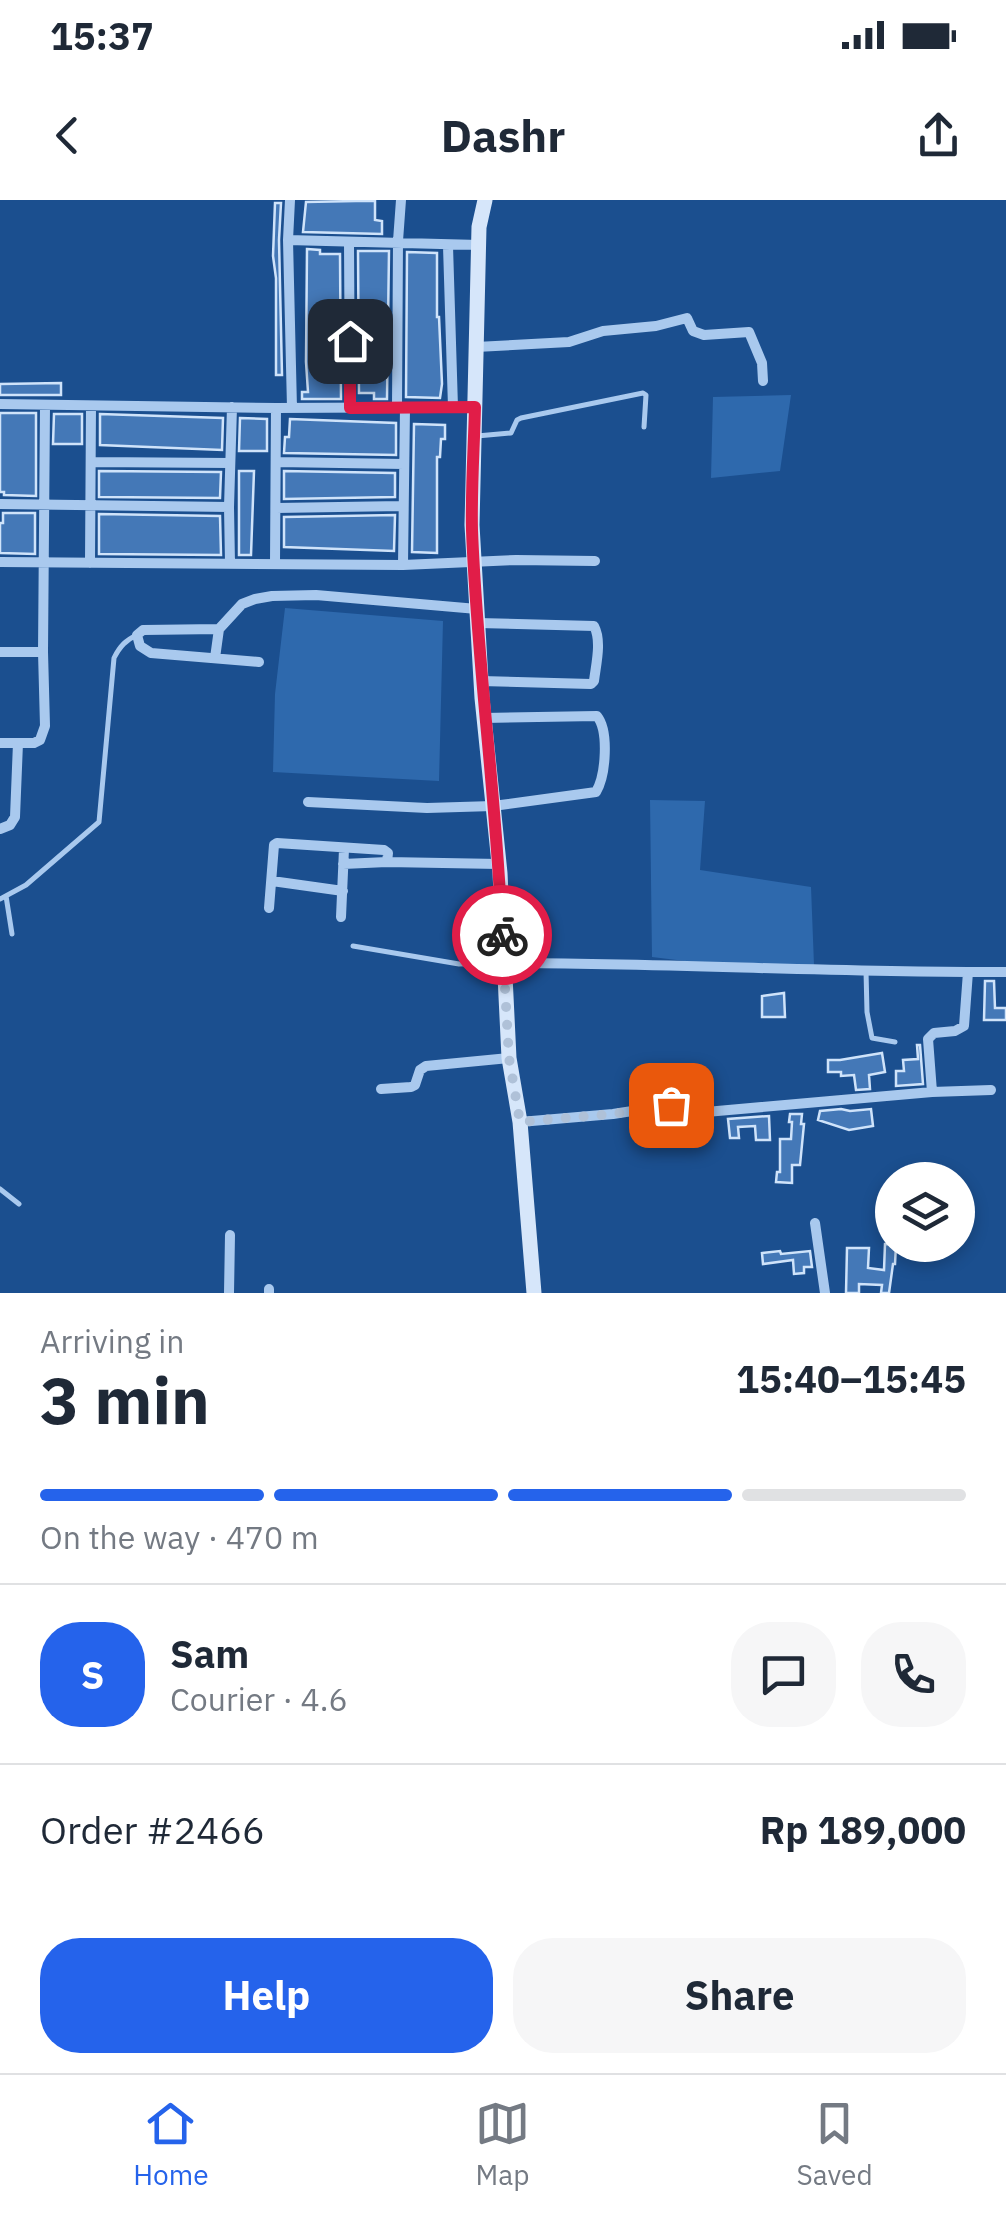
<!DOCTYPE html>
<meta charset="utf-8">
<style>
:root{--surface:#fff;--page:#f6f6f7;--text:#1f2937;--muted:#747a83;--line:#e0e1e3;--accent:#2563eb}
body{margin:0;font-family:"IBM Plex Sans",sans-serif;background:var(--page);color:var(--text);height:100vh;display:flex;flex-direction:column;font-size:38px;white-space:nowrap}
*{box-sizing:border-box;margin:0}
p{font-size:32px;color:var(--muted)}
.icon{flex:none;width:55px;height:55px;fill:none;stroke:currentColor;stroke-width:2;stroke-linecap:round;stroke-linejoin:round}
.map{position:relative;height:1093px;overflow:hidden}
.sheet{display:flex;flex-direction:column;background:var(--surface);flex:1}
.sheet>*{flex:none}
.controls{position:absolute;left:875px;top:962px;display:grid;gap:20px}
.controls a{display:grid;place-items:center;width:100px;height:100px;border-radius:50%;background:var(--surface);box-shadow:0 5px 15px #0003;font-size:50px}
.pin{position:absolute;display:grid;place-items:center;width:85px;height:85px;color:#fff;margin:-42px;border-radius:20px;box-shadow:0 5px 15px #0006}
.courier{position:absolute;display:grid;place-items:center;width:100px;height:100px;margin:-50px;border:8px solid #e11d48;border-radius:50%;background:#fff;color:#222;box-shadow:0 2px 12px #0007}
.overview em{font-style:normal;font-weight:800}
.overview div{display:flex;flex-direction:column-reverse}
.overview{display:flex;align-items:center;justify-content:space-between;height:170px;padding:0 40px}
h1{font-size:65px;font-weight:800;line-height:75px}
.bar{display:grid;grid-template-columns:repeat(4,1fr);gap:15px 10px;align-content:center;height:120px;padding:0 40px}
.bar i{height:12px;border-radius:8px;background:var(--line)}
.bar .on{background:var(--accent)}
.bar p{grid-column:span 4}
.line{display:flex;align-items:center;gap:25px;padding:0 40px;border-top:2px solid var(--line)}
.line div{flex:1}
.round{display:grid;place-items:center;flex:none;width:105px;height:105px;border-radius:40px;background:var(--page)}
.cta{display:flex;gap:20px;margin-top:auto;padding:20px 40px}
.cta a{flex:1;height:115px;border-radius:40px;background:var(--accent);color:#fff;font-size:40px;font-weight:800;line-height:115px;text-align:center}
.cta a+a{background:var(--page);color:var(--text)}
.status{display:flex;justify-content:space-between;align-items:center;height:70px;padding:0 50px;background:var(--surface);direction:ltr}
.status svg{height:28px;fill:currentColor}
header{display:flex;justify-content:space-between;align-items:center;height:130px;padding:0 40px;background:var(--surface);font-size:45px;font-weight:800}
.dock{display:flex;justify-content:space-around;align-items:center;height:140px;border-top:2px solid var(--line);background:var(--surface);font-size:28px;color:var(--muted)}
.dock a{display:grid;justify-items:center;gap:5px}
.dock .on{color:var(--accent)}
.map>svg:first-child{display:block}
</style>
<div class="status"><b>15:37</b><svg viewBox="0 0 49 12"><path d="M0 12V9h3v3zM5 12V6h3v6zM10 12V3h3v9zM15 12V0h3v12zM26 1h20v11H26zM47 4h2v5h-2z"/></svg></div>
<header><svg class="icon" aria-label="back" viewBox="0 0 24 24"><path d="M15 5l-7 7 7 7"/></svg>Dashr<svg class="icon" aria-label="share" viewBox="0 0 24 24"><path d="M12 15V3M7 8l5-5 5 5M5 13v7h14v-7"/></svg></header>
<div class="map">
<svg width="1006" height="1093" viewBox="0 0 1006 1093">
<rect width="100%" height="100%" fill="#1b4f8f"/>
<path fill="#2e69ad" d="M791,195L780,271L711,278L713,197Z
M285,408L443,421L439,581L273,572L275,494Z
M650,600L705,601L700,670L811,687L814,765L734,767L652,757Z"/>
<path fill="#4478b7" stroke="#cfe3fa" stroke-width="2.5" d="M356,1H375V20L382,21V34L303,32L306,2Z
M275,3H281L279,40L282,175H276V78L273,56Z
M307,49L320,50V54H340L341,199H302V192H308L306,162Z
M358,51H389L387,199H374V193H359Z
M407,52L437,53V117H439L442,184L440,198L406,197Z
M61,183V195H0V184Z
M0,213H36V296L4,295V292H0Z
M54,214H82V244H53Z
M100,214L223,218L222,250L100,245Z
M240,218L267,219V251H239Z
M290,219L396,223V255L284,253L285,237H289Z
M414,224L445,225V239H441L440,257H437V353L412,352Z
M99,271L221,272L220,298L99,297Z
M239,271H254L251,355H239Z
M284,271L395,273V297L284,299Z
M3,313H35V354L0,353V323H3Z
M99,314L220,316L221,355L99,354Z
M395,315L394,351L284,347V317Z
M985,781H994L995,808H1006V820H984Z
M784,793L785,817H762V796Z
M917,845H920L923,884L896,886V871H904L903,860L918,859Z
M882,853L885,872L869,875L870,889L856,890L854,875L841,876V872H828V860H840Z
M841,909L850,911L871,909L873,926L849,930L818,920L820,911Z
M790,914H802L801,924H804L800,965H792V983L776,982L777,972H780V939H791L792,922H789Z
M769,916L770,940H756L755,926L738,927L739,938H730L728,919Z
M885,1044L896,1045L895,1064H893L889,1093H881L882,1085L859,1084V1093H846L847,1048H869L868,1068L884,1070Z
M780,1051L781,1054L810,1051L812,1067H804V1073L794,1074L793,1060L763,1064L762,1053Z"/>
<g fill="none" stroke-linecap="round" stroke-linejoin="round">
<path stroke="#a9c9ee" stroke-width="5" d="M477,236L511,233L517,220L521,218L643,193L646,195L644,227
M6,696L12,734
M0,699L26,685L99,622L114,458C120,446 126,440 137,435
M353,746L459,764L503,763
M866,771L867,812L872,838L895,842
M0,989L19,1004"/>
<path stroke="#a9c9ee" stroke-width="10" d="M290,0L288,40L292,208
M288,40L479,45
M349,42L350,208
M448,46L453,207
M476,147L569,142L603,131L656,126L687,118L693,131L704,135L749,132L762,163L763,181
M0,204L276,208L475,207
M397,208L398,41L401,0
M91,262L230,263
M277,262L404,264
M0,304L229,307L230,363
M229,307L232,207
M276,308L402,306
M0,362L403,365L516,360L595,361
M90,363L91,206
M275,363L276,208
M403,365L405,207
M478,423L594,426C602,441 596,464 594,481L591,484L481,481
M0,452H43
M215,458L219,429
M259,462L151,453L140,446L137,435L143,430L219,429L242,404L255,399L272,396L316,395L477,409
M0,543H34L40,540L45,526L43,452L45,206
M308,602L427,608L493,606L596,592C606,575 609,531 597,516L484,518
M0,629L10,625L15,617L18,543
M343,664L387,662
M272,681L343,691
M269,708L274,645L277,643L384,650L388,653L387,662L499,664
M341,717L344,649
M504,763C671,763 838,773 1006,772
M381,889L411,887L415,885L420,870L426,866L509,858
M932,892L928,839L934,833L955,831L964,826L968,772
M520,922L613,914L671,905L706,912L932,892L991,890
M815,1023L825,1093
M269,1089V1093
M229,1093L230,1035"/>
<path stroke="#d6e6fa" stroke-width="15" d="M485,0L479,27L472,325L482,498L500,673L509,858L520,922L534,1093"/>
</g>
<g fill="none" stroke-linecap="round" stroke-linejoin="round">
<path stroke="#afc1d8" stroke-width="10" stroke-dasharray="0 18" d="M502,735L509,858L520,922L613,914L671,905"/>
<path stroke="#e11d48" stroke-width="12" d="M350,141V208L475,207C474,248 471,289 472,330C477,465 497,600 502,735"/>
</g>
</svg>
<div class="controls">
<a><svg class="icon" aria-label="layers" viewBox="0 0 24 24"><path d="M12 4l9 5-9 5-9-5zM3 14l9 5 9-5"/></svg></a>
</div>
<div class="pin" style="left:671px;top:905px;background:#ea580c"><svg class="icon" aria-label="bag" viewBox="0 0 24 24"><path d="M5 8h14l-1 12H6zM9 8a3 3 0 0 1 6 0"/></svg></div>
<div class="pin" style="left:350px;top:141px;background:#1f2937"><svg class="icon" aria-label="home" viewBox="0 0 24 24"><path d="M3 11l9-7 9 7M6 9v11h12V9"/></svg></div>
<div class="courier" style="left:502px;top:735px"><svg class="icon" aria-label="bike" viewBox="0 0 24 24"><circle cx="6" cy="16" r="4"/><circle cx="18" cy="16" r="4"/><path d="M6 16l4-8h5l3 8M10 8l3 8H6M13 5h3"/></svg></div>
</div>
<section class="sheet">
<div class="overview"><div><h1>3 min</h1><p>Arriving in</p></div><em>15:40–15:45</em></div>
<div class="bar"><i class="on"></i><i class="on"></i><i class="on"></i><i></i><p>On the way · 470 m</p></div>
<div class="line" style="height:180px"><b class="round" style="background:var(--accent);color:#fff">S</b><div><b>Sam</b><p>Courier · 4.6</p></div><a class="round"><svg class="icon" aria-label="chat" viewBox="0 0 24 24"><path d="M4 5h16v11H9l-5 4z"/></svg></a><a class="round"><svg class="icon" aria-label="phone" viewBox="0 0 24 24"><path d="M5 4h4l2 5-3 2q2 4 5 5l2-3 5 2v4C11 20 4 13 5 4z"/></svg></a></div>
<div class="line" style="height:130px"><div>Order #2466</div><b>Rp 189,000</b></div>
<div class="cta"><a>Help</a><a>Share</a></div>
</section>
<nav class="dock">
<a class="on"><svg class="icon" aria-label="home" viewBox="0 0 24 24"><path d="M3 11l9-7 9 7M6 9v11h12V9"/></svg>Home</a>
<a><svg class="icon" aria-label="map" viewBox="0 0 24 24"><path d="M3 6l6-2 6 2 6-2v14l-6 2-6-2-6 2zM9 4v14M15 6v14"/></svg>Map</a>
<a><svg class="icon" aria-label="saved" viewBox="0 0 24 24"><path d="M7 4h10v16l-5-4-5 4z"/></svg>Saved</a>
</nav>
